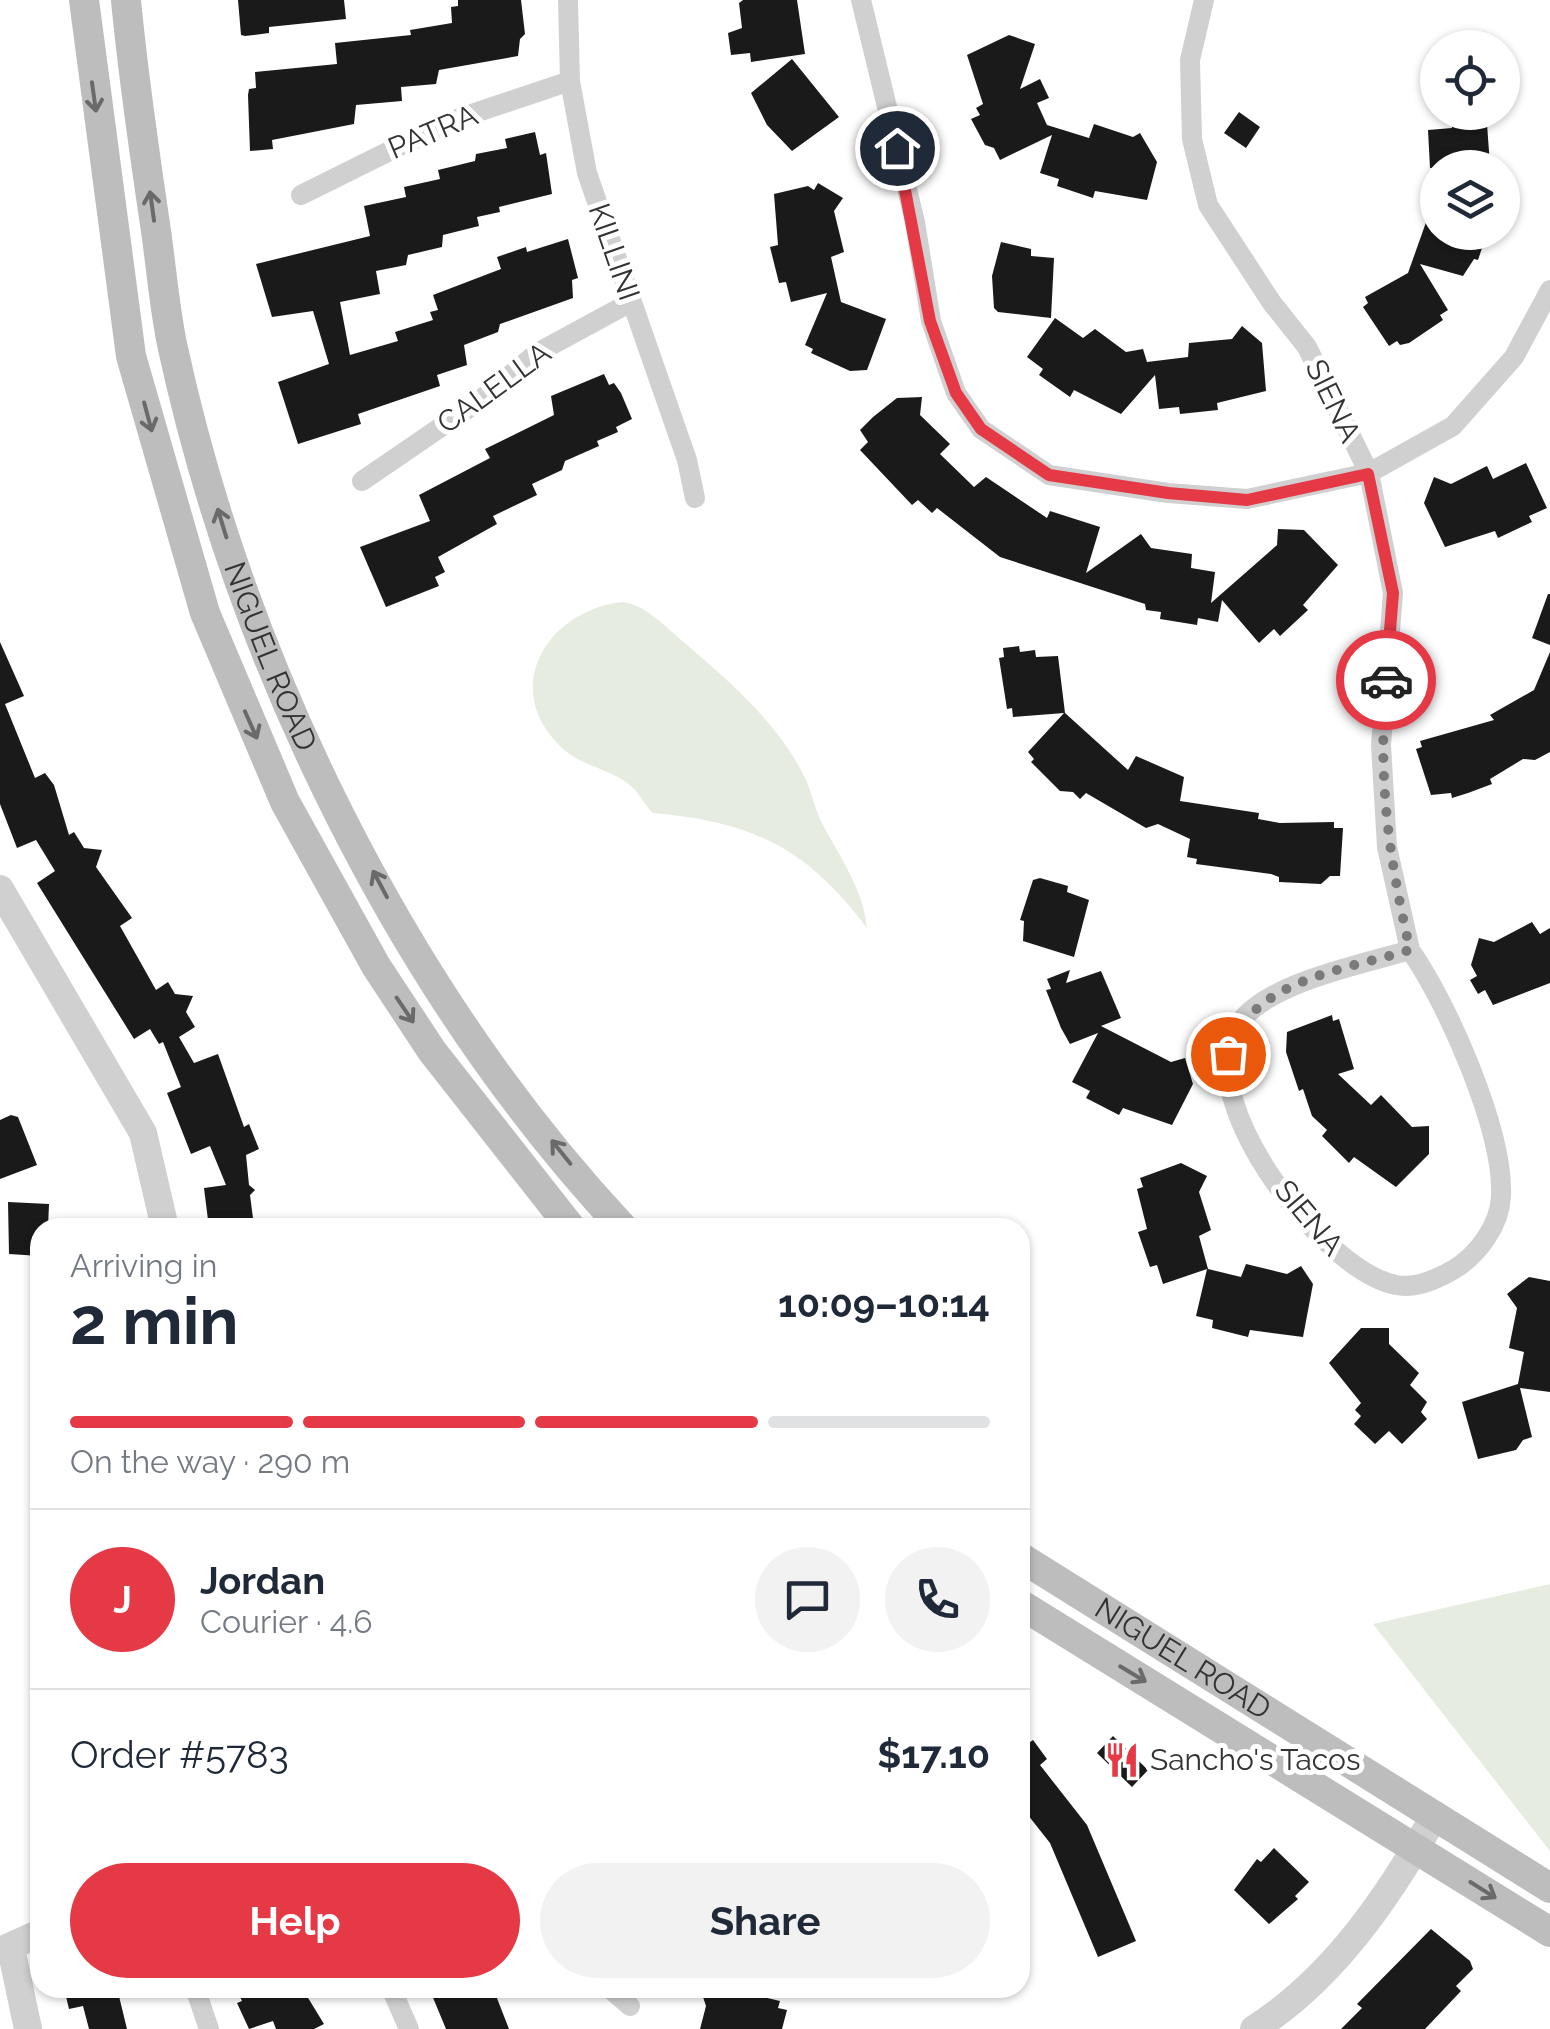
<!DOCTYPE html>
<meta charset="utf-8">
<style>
:root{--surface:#fff;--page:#f2f2f3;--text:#1f2937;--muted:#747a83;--line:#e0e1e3;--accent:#e63946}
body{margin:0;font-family:Raleway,sans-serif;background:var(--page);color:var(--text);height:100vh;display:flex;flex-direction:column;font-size:38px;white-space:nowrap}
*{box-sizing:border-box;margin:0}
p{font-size:32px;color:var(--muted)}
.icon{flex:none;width:55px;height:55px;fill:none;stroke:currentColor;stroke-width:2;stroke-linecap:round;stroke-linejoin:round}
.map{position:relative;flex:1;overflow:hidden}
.panel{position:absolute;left:30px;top:1218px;width:1000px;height:780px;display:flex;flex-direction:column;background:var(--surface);border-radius:30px;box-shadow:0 2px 8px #0004}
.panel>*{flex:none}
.tools{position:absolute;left:1420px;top:30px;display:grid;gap:20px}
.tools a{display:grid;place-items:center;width:100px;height:100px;border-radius:50%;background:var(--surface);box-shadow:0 2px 8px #0004;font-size:50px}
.pin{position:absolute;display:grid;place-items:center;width:85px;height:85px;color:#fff;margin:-42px;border:5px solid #fff;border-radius:50%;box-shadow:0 2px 10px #0007}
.courier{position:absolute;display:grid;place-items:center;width:100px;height:100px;margin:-50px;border:8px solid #e63946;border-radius:50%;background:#fff;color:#222;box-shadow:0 2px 12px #0007}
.headline em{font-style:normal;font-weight:700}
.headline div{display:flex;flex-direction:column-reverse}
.headline{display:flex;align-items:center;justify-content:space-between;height:170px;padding:0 40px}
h1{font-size:65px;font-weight:700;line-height:75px}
.bar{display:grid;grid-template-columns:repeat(4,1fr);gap:15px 10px;align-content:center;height:120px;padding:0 40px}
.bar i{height:12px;border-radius:8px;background:var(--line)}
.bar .current{background:var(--accent)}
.bar p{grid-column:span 4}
.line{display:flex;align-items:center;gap:25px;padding:0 40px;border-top:2px solid var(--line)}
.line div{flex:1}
.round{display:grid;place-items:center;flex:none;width:105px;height:105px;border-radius:52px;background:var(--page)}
.action{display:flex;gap:20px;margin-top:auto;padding:20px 40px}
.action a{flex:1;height:115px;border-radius:60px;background:var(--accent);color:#fff;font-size:40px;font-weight:700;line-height:115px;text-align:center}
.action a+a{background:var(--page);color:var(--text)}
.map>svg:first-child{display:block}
</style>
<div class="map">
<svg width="1550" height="2029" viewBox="0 0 1550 2029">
<rect width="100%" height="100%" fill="#fff"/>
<path fill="#e6ecdf" d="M623,602C644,605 664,625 680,639C727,679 779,723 806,780C812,794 815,810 822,823C840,858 863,888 867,928C806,847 752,822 653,813C645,806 641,796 634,789C615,769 580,767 560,746C499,686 550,609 623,602Z
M1550,1584V1851L1373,1624Z"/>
<path fill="#1a1a1a" d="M238,0H344L346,19L269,27V33L245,36L241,35Z
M458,0H521L525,34L520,39L518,56L439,70L436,84L401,87L402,101L356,105L354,124L272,140L273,149L250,151L248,95L249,89L256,88L255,72L337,64L335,43L411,35L410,30L452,23L451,7L458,6Z
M743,0H797L805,54L751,62L750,53L731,55L728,33L742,28L739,3Z
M1009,35L1035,44L1020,89L1040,79L1049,98L1037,103L1047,125L1089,138L1094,124L1133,137L1140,133L1157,162L1147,200L1095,191L1093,198L1057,186L1059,179L1040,173L1052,135L1000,160L994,148L985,145L971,119L980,115L976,108L983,104L967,55Z
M792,59L839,117L792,151L767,125L751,93Z
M1239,112L1260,127L1246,148L1224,133Z
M1482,120L1487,124L1490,165L1430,168L1428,130L1452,128L1451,121Z
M535,132L540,155L546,153L552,194L499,207L500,212L477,217L479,226L443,235L442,247L408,255L406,265L376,271L380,294L340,302L350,355L398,341L395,332L433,320L430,312L438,310L433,295L501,269L497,257L526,247L527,252L568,239L578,278L572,280L573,298L500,324L498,332L464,345L467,365L437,375L440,386L358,414L361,424L298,444L278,382L329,364L313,311L272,317L256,264L370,236L364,206L406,197L404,187L440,179L438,170L475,161L476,154L507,148L505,139Z
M818,183L843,198L834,211L844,252L831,257L841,302L886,319L867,370L850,371L811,353L813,349L805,345L827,293L791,302L786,282L779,283L770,247L778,245L774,194L808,186L814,190Z
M1435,197L1438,232H1480L1476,243L1483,245L1478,260L1474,259L1463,276L1420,264L1448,310L1440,315L1443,320L1409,343L1400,345L1397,341L1389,346L1363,307L1368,303L1365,297L1408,273Z
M1001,242L1031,249V256L1054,258L1051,318L998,312L994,308L992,276Z
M1055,318L1083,338L1095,329L1126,352L1143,349L1147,362L1188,357L1189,343L1232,339L1242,326L1262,343L1266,391L1217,403L1218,410L1180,414L1179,407L1159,409L1155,375L1121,414L1074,390L1070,397L1039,375L1043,369L1027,357Z
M604,374L609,385L614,383L621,393L632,419L616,427L618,432L597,441L599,446L565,461L562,470L532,484L537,495L493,516L497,524L438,557L445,572L435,577L439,586L386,607L360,547L430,521L419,495L490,458L485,449L554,415L551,396Z
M922,397L920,415L950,444L940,454L974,487L986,477L1047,518L1050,511L1100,527L1086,573L1141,534L1151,548L1192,554L1191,568L1215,572L1211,603L1277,545L1278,529L1304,530L1338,565L1303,605L1308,610L1280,636L1274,629L1259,643L1222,600L1218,622L1198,618L1197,625L1160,619L1161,612L1146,610L1145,604L1000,557L937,508L932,513L918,500L912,505L860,450L868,442L860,430L873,417L897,398Z
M1526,463L1547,508L1529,516L1532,522L1498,538L1495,531L1445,547L1424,503L1434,477L1451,484L1487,466L1493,479Z
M1548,594H1550V645L1532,638Z
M0,642L24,696L5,704L35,778L45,773L54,785L69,835L74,832L84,848L102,850L96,867L132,918L120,926L156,990L168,982L175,994L193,996L186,1012L195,1027L179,1037L194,1063L218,1054L244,1127L249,1124L259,1149L246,1155L249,1185L255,1190L250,1195L254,1226L209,1228L204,1188L226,1185L210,1146L191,1154L167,1093L181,1087L163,1042L159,1044L150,1029L134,1039L37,883L55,871L36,840L17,848L0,804Z
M1019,646L1020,652L1035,650L1036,657L1058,656L1065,713L1128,770L1136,756L1184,777L1180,801L1259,813L1258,819L1280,823L1334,822V828H1343L1340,876H1330L1321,884L1279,882V877L1271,874L1196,864L1197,859L1187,857L1190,839L1158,824L1146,828L1086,793L1080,799L1073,792L1060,791L1031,762L1034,759L1028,752L1064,713L1013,717L1012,708L1007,709L999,658L1004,657L1003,648Z
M1550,652V752L1535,760L1523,759L1490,779L1492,784L1468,793L1452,798L1451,793L1431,795L1416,749L1422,747L1420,741L1494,720L1490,715L1534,690Z
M1040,878L1068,886L1067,892L1089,900L1074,957L1023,941L1024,921L1020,920L1033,880Z
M1532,922L1540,934L1550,928V983L1493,1005L1485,990L1478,994L1470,980L1477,976L1471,965L1479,938L1494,942Z
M1070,970L1066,983L1101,971L1121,1018L1101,1026L1171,1062L1185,1058L1193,1084L1172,1125L1123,1108L1119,1115L1086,1098L1090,1091L1072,1082L1098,1033L1070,1044L1061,1028L1046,990L1051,989L1047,979Z
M1332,1015L1333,1021L1339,1019L1354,1069L1338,1074L1371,1105L1381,1095L1412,1127L1429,1126V1154L1396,1187L1354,1157L1349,1163L1322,1136L1327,1130L1312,1116L1303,1089L1299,1091L1286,1052L1287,1032Z
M11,1115L18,1117L37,1165L0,1179V1120Z
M1181,1163L1207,1176L1199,1192L1211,1230L1199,1236L1208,1269L1241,1277L1246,1264L1287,1274L1301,1266L1313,1284L1303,1337L1250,1330L1248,1337L1212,1328L1213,1320L1196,1316L1207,1269L1163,1284L1157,1265L1150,1267L1138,1232L1147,1229L1137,1189L1143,1187L1140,1178Z
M8,1202L49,1204L48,1228H40V1256L9,1254Z
M1529,1277L1550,1281V1392L1520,1388L1532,1437L1523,1440L1516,1450L1478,1459L1462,1402L1518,1384L1524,1352L1509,1348L1517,1308L1507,1294Z
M1361,1328H1389V1344L1419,1373L1410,1385L1427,1402L1421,1412L1427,1419L1402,1444L1389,1431L1375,1444L1354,1424L1361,1416L1355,1410L1361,1403L1329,1363Z
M1113,1736L1148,1770L1132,1787L1097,1753Z
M1033,1740L1047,1759L1040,1765L1087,1825L1136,1941L1098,1957L1050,1843L1020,1805V1749Z
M1274,1848L1309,1882L1295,1896L1298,1899L1269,1924L1234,1890L1257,1859L1261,1862Z
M1431,1929L1470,1961L1473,1969L1456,1986L1461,1991L1425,2029H1341L1362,2008L1357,2004Z
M64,1988H117L127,2029H89L83,2006L69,2009Z
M236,1988H302L324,2024L314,2029H276L273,2021L249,2029L237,2003L242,2001Z
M429,1988H493L509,2029H446Z
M700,1988H726L780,2001L778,2008L787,2010L782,2029H700L706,2006Z"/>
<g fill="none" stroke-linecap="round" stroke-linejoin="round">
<path stroke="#d0d0d0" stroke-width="20" d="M568,0L570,81L587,173L687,460L695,498
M861,0L915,222L931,321L956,393L981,429L1049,475L1168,493L1247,499L1369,473L1453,426L1514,357L1550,290
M1204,0L1190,60L1192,139L1208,205L1272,303L1307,347L1369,473L1393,593L1381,745L1387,847L1410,950
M301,195L448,122L570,81
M362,481L479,401L537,353L631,302
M1410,950C1447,1002 1504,1131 1501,1196C1500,1225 1478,1255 1453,1270C1437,1279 1416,1289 1396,1285C1324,1271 1196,1105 1234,1031C1259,983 1361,965 1410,950Z
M195,1988L209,2029
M391,1988L409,2029
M609,1988L630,2006"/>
<path stroke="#d0d0d0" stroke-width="28" d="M0,889L143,1133L165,1228
M11,1948L28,2029
M0,1951L40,1933
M1254,2029C1334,1978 1389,1896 1435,1815"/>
<g stroke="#bdbdbd" stroke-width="30">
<path d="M84,0L131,356L205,613L285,802L376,966L432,1051L571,1228"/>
<path id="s1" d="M126,0C133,75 144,150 155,224C161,264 164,305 172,344C240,660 401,990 623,1228"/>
<path id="s2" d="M1020,1557L1550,1888"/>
<path d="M1020,1604L1550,1932"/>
</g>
</g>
<defs><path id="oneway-shaft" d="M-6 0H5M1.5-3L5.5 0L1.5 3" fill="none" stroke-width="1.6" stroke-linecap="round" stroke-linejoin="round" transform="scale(2.5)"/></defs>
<g stroke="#6a6a6a">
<use href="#oneway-shaft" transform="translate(94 97) rotate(82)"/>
<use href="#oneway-shaft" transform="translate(152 206) rotate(-98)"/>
<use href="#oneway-shaft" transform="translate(148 417) rotate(75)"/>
<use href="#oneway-shaft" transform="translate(222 523) rotate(-107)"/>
<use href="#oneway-shaft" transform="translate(251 725) rotate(66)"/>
<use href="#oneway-shaft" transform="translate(380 884) rotate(-118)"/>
<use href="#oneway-shaft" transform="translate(405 1010) rotate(56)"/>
<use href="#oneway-shaft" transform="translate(561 1152) rotate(-129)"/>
<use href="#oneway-shaft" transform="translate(1133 1674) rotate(31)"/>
<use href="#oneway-shaft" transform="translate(1483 1890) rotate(32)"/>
</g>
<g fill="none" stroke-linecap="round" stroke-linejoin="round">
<path stroke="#7a7a7a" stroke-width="10" stroke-dasharray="0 18" d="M1228,1054C1249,980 1345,970 1410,950C1388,853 1378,779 1386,680"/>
<path stroke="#e63946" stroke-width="12" d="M897,148L930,321L956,393L981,429L1049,475L1168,493L1247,500L1368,474L1393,593L1386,680"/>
</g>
<defs>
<symbol id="restaurant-bare" viewBox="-9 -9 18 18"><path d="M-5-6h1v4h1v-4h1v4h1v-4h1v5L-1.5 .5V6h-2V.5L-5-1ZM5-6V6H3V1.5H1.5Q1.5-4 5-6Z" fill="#e63946" stroke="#fff" stroke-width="2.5" paint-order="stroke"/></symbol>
</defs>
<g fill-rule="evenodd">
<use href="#restaurant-bare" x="1097" y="1735" width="50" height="50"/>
</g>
<g text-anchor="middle" stroke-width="10" stroke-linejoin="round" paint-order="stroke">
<g font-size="30" fill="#333" stroke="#fff">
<text transform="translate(433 132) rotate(-23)" y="10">PATRA</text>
<text transform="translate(614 252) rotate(71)" y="10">KILLINI</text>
<text transform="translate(494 388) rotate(-36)" y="10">CALELLA</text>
<text transform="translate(1333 401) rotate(64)" y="10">SIENA</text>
<text dy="10" stroke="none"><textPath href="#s1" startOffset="675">NIGUEL ROAD</textPath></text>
<text transform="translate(1309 1218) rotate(50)" y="10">SIENA</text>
<text dy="10" stroke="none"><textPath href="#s2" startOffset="192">NIGUEL ROAD</textPath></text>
</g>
<g font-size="30" fill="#333" stroke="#fff" text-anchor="start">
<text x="1150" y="1770">Sancho's Tacos</text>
</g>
</g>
</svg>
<div class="tools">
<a><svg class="icon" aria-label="locate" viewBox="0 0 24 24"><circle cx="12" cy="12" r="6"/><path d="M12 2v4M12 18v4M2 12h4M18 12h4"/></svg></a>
<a><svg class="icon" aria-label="layers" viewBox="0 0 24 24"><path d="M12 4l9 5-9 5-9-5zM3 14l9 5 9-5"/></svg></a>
</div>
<div class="pin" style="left:1228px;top:1054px;background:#ea580c"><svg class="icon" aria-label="bag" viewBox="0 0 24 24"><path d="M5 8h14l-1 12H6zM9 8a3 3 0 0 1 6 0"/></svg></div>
<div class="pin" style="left:897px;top:148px;background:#1f2937"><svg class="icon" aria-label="home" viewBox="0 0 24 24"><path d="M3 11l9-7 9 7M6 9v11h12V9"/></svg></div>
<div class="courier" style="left:1386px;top:680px"><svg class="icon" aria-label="car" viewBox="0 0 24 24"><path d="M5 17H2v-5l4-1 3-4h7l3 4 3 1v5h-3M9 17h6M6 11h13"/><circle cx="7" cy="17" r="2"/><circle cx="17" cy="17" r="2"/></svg></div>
<section class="panel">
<div class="headline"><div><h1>2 min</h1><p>Arriving in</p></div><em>10:09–10:14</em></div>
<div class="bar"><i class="current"></i><i class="current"></i><i class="current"></i><i></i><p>On the way · 290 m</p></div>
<div class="line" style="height:180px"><b class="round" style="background:var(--accent);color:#fff">J</b><div><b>Jordan</b><p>Courier · 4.6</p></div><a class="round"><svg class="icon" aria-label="chat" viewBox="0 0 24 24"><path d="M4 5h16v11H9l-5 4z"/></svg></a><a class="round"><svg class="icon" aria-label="phone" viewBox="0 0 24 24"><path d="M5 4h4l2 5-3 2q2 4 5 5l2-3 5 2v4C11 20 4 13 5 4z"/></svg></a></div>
<div class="line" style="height:130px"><div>Order #5783</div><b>$17.10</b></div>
<div class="action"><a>Help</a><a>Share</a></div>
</section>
</div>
